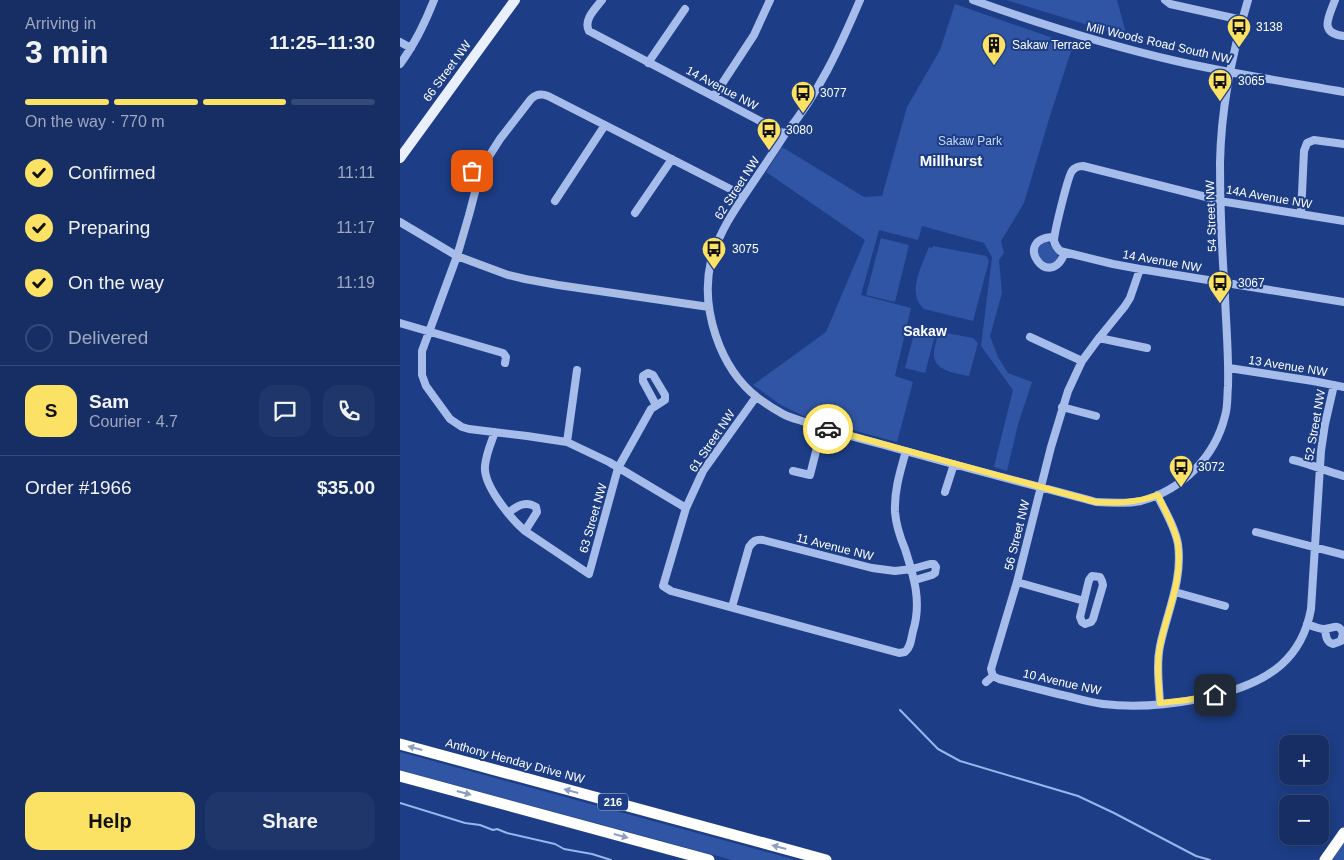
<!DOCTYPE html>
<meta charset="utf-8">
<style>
:root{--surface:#162e64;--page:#1f366a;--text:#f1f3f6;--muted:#9ea8bf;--line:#354a78;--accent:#fbe264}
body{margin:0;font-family:Arial,sans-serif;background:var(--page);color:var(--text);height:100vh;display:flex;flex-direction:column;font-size:19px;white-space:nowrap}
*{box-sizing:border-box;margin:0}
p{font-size:16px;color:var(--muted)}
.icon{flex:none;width:28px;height:28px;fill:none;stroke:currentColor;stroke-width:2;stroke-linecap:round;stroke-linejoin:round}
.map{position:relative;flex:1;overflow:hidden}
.drawer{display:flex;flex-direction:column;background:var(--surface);width:400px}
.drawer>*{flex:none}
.buttons{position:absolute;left:879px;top:735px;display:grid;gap:10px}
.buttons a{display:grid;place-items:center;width:50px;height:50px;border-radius:10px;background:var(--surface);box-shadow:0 2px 12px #0003,0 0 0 1px var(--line);font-size:25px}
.pin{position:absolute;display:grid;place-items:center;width:42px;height:42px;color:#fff;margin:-21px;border-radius:10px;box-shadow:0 2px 8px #0006}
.courier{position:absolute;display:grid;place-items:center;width:50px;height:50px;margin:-25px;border:4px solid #fbe264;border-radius:50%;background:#fff;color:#222;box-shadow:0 1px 6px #0007}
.summary em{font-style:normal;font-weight:700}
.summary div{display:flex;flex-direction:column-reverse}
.summary{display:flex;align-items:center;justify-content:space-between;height:85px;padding:0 25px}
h1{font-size:32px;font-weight:700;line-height:38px}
.bar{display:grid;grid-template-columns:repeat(4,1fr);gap:8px 5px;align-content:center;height:60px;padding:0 25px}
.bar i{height:6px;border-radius:4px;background:var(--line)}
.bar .selected{background:var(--accent)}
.bar p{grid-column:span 4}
.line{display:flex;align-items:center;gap:12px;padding:0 25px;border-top:1px solid var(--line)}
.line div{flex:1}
.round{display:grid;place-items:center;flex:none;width:52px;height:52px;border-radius:15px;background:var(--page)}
ol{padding:0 25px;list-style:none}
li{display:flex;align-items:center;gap:15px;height:55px}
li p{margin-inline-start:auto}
li .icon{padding:5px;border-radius:50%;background:var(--accent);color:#111;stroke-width:4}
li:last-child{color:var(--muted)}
li i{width:28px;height:28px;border:2px solid var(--line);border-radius:50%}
.primary-button{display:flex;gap:10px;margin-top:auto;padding:10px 25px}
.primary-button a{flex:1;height:58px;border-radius:15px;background:var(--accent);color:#111;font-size:20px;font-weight:700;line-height:58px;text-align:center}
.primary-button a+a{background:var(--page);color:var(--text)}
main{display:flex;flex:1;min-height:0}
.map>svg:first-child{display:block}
</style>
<main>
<section class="drawer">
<div class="summary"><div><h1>3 min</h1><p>Arriving in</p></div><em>11:25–11:30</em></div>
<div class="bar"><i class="selected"></i><i class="selected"></i><i class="selected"></i><i></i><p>On the way · 770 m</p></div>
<ol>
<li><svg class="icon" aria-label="check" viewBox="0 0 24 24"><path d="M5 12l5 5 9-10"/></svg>Confirmed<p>11:11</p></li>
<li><svg class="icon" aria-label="check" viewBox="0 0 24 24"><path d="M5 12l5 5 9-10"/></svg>Preparing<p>11:17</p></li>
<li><svg class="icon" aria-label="check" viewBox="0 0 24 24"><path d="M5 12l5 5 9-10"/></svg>On the way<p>11:19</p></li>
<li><i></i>Delivered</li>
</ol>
<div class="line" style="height:90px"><b class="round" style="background:var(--accent);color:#111">S</b><div><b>Sam</b><p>Courier · 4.7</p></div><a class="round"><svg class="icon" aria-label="chat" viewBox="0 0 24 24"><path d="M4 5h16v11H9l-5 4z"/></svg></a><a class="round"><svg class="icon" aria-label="phone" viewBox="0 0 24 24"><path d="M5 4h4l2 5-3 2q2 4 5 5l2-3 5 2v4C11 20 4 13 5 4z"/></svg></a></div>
<div class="line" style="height:65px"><div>Order #1966</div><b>$35.00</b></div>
<div class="primary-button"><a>Help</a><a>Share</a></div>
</section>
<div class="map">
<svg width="944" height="860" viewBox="0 0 944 860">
<rect width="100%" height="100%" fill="#1d3e86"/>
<path fill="#3055a4" d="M606,0H717L727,37Z
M555,4L673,45L649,119L624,203L601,241L604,253L599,260L602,293L590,336L598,357L608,373L632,382L618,424L607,471L594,467L613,390L581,346L592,257L584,243L522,226L518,240L479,230L461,295L511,308L495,376L513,382L497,442L408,418L381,405L353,385L426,332L465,240L366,172L382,147L464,197L482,196L507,107L540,50Z
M481,238L509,245L495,302L466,295Z
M643,242H647L649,243L657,253L658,259C652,267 645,264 639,258L637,250Z
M533,246L586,256L589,261L573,321L524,309C506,293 522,265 529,247L532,248Z
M516,326L536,331L525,373L505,368Z
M538,332H541L573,338L578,343L569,376C555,373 532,371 534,352C535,345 537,339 538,332Z
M0,752L396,860H332L0,770Z
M944,839V860H929Z"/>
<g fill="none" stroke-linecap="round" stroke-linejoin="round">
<path stroke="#99b5ed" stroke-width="2" d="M500,710L538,749L560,761L678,796L714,813L796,856L810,860
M0,803L65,823L80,825L93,830L97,829L107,833L155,844L164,849L192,854L211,860"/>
<path stroke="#a6bceb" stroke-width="8" d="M202,0C195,9 183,20 189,31L385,134
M460,0C440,47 418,95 385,134C375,150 364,166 354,181C337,206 319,231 311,261C300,307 319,368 358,398C365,403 374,409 383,414C390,418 400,420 408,423C433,432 459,438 484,445C554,465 625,483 696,502C711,503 727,504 741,501C782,490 815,457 825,416C828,407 827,396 828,386C829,356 826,326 825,296C822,252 820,207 820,163C821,107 832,53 848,0
M573,0C640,24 707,45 776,61C832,74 888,82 944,92
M765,0L770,4L842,20
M935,0C929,17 918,33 944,36
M0,42L11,48
M248,63L285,9
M0,64C15,44 25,23 34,0
M314,96L354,35L370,0
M155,201L205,125
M235,213L272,159
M901,214L904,151L907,143L914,140L944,144
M944,221L826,202L683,166C678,166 675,167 672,171C668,176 654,233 654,241C655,245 657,248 660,251L713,264L740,269L944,302
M0,222L57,256L108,275L125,279L158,285L309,307
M654,237C610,238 650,294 665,252
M0,323L103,353L106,357L105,363
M630,337L682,361
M699,338L747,348
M829,368L913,381L944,387
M356,397L303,471L286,508L263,586L271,591L499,653L505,652C511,647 511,639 513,631C522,602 514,577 505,549C500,537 496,525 495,512C494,491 500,472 506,451
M662,407L696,416
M95,432C91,443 86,454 85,466C83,485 111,519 125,531L189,574L218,468L251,409L265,400V395L253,375L248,373L243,376V381L256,405
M167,442L177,370
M893,460C911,464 927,472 944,476
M393,471L410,475L422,428
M545,492L554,464
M757,495C765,511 775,527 778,544C783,580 767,612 760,646C756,665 759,684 760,703
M286,508L209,462L167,442L127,436L69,429L62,427L50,419L26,386L22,375V351L57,256L69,215L80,173L86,161L100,139L131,99C136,94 141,93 148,96L344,196
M108,513C117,506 126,500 136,507L137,512L125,531
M856,532L944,555
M692,576L700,577L702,581L703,585L693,619L691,622L685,624L682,622L680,617L689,580Z
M617,582L684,601
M775,592L825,606
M332,607L349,547C353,541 356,539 363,540L472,568L495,571L512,569L530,564H534L536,567L535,573L532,575L515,580
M907,624C912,626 919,629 924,629C933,629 938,622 943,633L941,641L933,644C926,642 926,636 925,629
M593,676L599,679C619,684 638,689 658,694C673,697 687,702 703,704C752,710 842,699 881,665C898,650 907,631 911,609L921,451L925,424L934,385
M586,682L593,676L591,669L617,582L651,447L668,391L682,361L699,338L725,306L730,298L740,269"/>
<path stroke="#eaeffe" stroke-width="10" d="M0,158L115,0"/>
<path stroke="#fff" stroke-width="11" d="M0,744L426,860
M0,776L309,860
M925,860L944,833"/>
</g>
<defs><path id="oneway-solid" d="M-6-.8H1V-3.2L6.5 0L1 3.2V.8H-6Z" transform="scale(1.25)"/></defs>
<g fill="#8e9ec2">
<use href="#oneway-solid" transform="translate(15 748) rotate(-165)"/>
<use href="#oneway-solid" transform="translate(171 791) rotate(-165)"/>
<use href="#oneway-solid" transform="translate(64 793) rotate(15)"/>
<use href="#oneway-solid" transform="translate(221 836) rotate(15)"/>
<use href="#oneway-solid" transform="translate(379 847) rotate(-165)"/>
</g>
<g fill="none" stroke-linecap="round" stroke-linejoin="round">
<path stroke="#b0bbd5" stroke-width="5" stroke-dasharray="0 9" d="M72,171L80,173L69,215L57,256L91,269L125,279L309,307C317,354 340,392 383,415C396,421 414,426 428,429"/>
<path stroke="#fbe264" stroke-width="6" d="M428,429L696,502C720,503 735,503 758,495C765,511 775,527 778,544C783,580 767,612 760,646C756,665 759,684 760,703L787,700L815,695"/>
</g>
<defs>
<symbol id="bus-pin" viewBox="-11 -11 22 30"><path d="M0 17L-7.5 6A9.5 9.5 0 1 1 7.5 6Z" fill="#fbe264" stroke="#1d3e86"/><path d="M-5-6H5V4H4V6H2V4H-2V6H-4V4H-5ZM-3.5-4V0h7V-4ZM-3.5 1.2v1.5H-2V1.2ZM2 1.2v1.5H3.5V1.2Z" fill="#111"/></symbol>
<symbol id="building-pin" viewBox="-11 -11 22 30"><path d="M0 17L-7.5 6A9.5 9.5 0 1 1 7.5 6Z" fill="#fbe264" stroke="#1d3e86"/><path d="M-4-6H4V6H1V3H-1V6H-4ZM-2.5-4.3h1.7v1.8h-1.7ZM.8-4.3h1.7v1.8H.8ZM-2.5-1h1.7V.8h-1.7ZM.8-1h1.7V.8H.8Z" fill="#111"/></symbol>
</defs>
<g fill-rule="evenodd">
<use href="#bus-pin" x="825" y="13" width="28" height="38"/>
<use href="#building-pin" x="580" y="31" width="28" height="38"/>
<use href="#bus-pin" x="806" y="67" width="28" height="38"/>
<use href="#bus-pin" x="389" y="79" width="28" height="38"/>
<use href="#bus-pin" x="355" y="116" width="28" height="38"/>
<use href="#bus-pin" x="300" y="235" width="28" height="38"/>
<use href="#bus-pin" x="806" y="269" width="28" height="38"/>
<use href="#bus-pin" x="767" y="453" width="28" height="38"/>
</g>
<g text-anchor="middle" stroke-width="4" stroke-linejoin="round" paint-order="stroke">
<rect fill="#1d3e86" stroke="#bbc5db" stroke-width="1" x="198" y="793.5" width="30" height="17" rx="4"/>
<g font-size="11" font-weight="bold" fill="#fff">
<text x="213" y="806">216</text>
</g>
<g font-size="12" fill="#fff" stroke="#1d3e86" text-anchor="start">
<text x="856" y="31">3138</text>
<text x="612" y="49">Sakaw Terrace</text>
<text x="838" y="85">3065</text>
<text x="420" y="97">3077</text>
<text x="386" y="134">3080</text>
<text x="332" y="253">3075</text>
<text x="838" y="287">3067</text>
<text x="798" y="471">3072</text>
</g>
<g font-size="12" fill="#fff" stroke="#1d3e86">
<text transform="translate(759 43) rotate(13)" y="4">Mill Woods Road South NW</text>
<text transform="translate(47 71) rotate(-54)" y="4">66 Street NW</text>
<text transform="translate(322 88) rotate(28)" y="4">14 Avenue NW</text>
<text transform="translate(337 188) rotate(-57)" y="4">62 Street NW</text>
<text transform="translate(869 197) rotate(10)" y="4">14A Avenue NW</text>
<text transform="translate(811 216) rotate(-92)" y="4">54 Street NW</text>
<text transform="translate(762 261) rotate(10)" y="4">14 Avenue NW</text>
<text transform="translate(888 366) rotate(9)" y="4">13 Avenue NW</text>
<text transform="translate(915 425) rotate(-80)" y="4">52 Street NW</text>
<text transform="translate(312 441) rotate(-56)" y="4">61 Street NW</text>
<text transform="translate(193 518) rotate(-74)" y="4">63 Street NW</text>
<text transform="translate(617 535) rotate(-76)" y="4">56 Street NW</text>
<text transform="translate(435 547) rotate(14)" y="4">11 Avenue NW</text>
<text transform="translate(662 682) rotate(13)" y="4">10 Avenue NW</text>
<text transform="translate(115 761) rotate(15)" y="4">Anthony Henday Drive NW</text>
</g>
<g font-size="12" fill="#cad9f8" stroke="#1d3e86">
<text x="570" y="145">Sakaw Park</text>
</g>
<g font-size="14" font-weight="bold" fill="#fff" stroke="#1d3e86">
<text x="525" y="336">Sakaw</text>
</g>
<g font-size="15" font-weight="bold" fill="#fff" stroke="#1d3e86">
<text x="551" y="166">Millhurst</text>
</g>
</g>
</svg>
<div class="buttons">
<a>+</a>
<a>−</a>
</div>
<div class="pin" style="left:72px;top:171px;background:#ea580c"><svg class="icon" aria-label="bag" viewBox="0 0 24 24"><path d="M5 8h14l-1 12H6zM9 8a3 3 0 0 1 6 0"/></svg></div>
<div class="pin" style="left:815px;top:695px;background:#1f2937"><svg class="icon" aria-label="home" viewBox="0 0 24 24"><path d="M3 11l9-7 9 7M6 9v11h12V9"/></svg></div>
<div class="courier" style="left:428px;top:429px"><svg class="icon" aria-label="car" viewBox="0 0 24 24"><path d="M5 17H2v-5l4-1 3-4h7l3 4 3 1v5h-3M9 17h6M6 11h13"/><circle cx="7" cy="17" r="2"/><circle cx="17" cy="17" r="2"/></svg></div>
</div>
</main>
